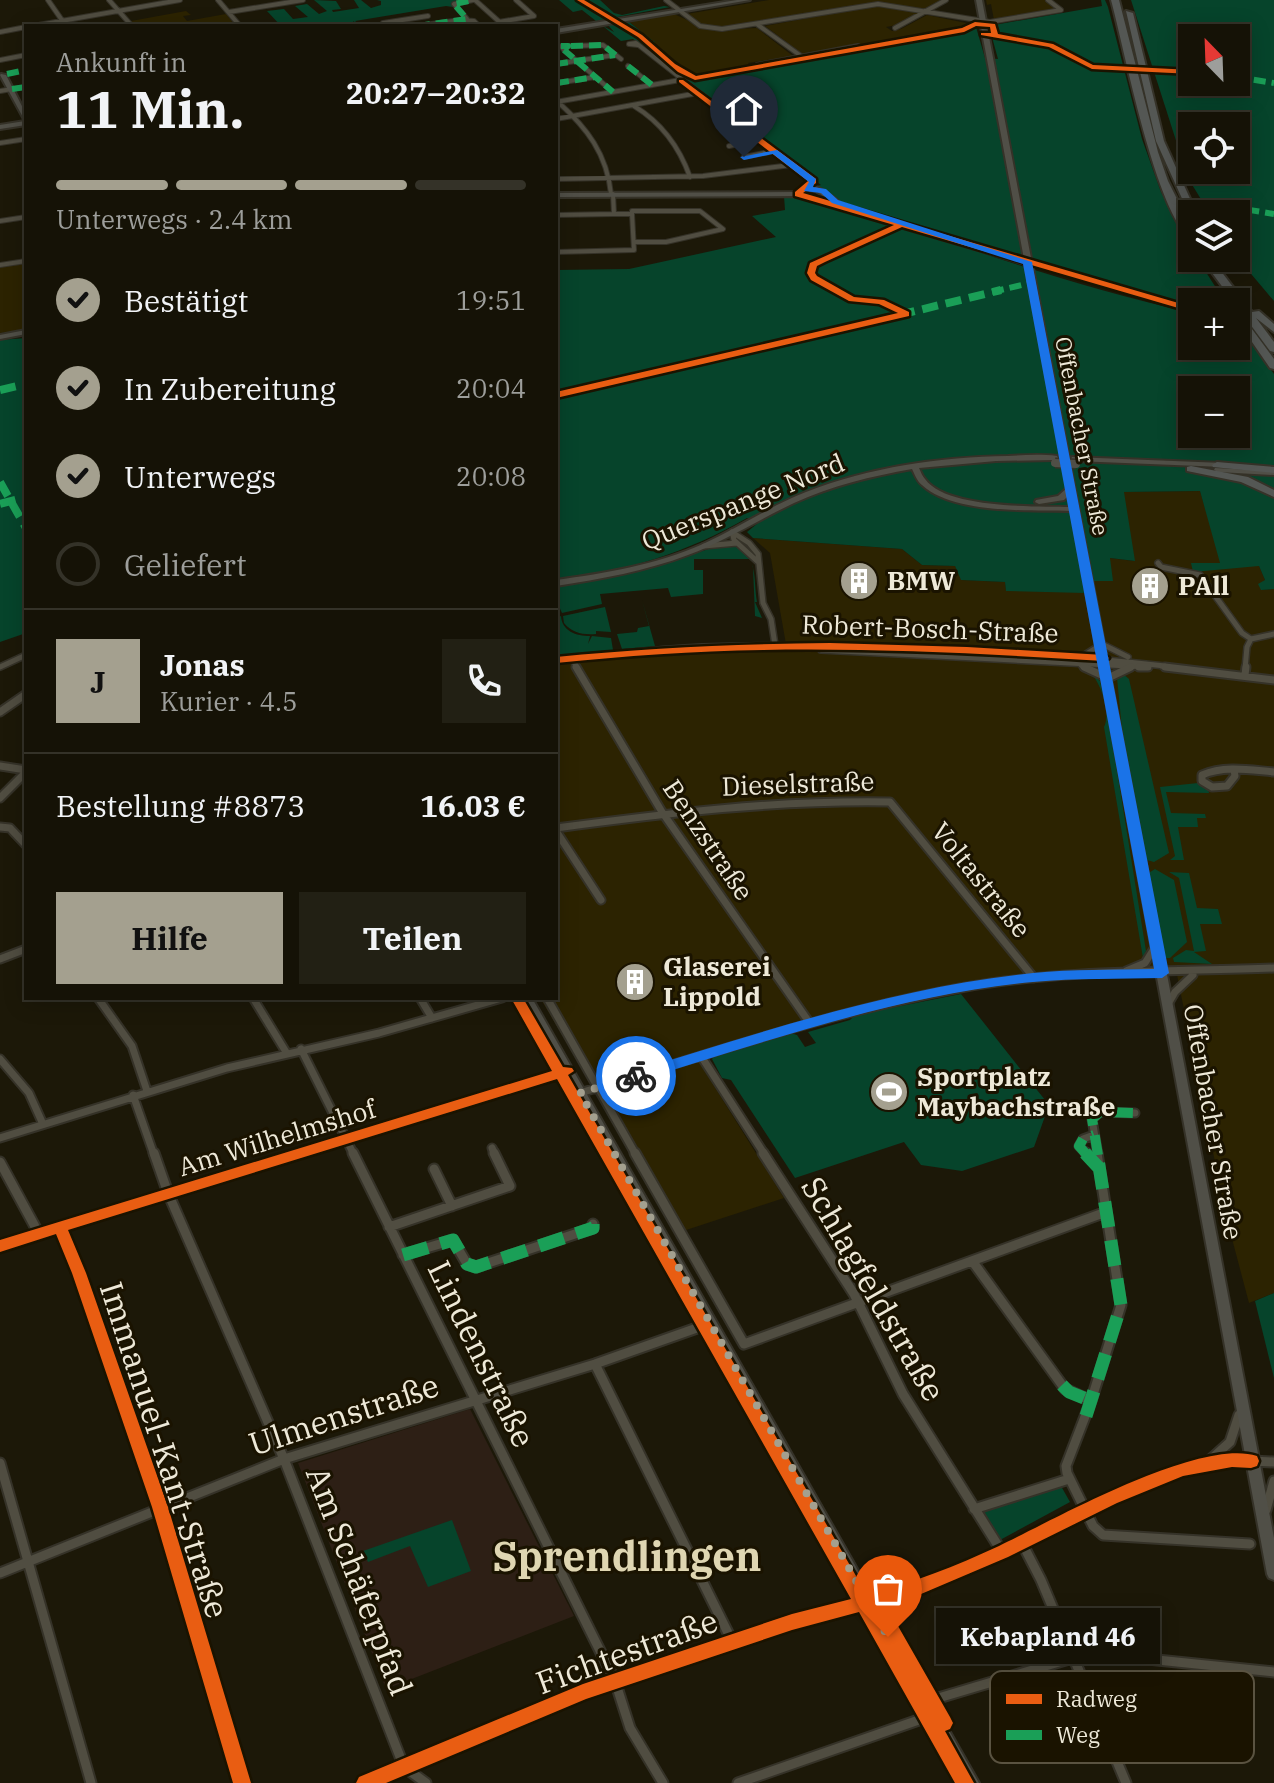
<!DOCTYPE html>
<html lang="de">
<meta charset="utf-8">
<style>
:root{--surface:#151206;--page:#222014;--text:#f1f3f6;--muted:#9d9e9b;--line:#343228;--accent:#a4a08f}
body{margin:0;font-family:"IBM Plex Serif",serif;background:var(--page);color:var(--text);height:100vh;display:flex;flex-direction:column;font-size:30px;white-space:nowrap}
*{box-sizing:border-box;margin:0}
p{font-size:26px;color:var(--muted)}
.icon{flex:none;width:44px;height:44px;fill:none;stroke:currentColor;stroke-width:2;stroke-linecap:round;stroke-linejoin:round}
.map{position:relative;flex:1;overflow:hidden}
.panel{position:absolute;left:24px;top:24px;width:534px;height:976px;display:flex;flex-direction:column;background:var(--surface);border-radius:0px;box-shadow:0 4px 20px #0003,0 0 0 2px var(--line)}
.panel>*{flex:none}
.needle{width:52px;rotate:337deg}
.tools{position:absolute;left:1178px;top:24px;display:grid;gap:16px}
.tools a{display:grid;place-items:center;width:72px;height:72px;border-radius:0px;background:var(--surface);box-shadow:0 4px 20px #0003,0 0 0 2px var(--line);font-size:40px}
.pin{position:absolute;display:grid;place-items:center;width:68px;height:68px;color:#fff;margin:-82px -34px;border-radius:50% 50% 50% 0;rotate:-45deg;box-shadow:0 0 8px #0007}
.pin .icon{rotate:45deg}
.courier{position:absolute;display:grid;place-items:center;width:80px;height:80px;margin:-40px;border:6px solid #1a73e8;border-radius:50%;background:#fff;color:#222;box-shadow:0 2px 10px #0007}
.bubble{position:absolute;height:56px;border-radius:0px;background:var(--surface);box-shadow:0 4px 20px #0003,0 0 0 2px var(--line);font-size:26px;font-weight:700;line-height:56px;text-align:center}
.head em{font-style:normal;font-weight:700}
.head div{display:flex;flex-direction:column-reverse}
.head{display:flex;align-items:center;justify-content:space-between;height:136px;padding:0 32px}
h1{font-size:52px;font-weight:700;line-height:60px}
.bar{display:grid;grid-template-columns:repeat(4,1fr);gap:12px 8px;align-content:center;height:96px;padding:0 32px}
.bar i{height:10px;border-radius:6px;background:var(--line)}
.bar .selected{background:var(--accent)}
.bar p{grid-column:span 4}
.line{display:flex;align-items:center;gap:20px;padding:0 32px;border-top:2px solid var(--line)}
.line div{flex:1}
.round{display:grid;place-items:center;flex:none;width:84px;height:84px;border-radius:0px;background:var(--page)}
ol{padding:0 32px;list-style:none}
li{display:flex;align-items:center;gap:24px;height:88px}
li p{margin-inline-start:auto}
li .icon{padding:8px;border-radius:50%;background:var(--accent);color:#111;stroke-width:4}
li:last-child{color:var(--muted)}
li i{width:44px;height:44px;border:4px solid var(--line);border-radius:50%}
.action{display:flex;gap:16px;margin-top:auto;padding:16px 32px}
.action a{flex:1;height:92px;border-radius:0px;background:var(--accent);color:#111;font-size:32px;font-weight:700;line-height:92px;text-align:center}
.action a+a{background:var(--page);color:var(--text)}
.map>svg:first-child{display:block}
</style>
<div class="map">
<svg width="1274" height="1783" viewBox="0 0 1274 1783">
<rect width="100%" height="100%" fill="#1c1808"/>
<path fill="#2c2301" d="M769,0H943L928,9L873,3L728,28L705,26L687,14Z
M986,0H1046L1059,9L994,20L991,4L987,5Z
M874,6L920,13L902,24L886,27L892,31L901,29L927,15L966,23L967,27L804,55L765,26Z
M186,11L191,15L183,16L187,21L226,14L236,26H136L131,21Z
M674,14L709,30L757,28L793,56L748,63L752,68L693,75L628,21Z
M26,263V329L0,333V267Z
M1200,491L1211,527L1259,566L1265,580L1261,590L1274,589V1293L1249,1303L1226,1216L1176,970H1064L1016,976L840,1010L694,1054L784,1198L680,1232L540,998H556V663L675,651L787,650L770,553L753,538L902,549L922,565L955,566L962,580L1005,582L1006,590L1084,592L1083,581L1110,558L1134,561L1123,492Z"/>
<path fill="#2d1f15" d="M470,1409L574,1616L386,1689L298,1463Z"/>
<path fill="#06442b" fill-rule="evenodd" d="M314,0L336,1L341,9L332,10L333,12L359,8L354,0H361L371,8L381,5V1L377,0H469L456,4L460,8L446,6L355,21L361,26L353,21L354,24L281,26L267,11L284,9L293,19L308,17L295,6L307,4L319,14L327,11Z
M559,0H600L614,13L622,15L664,6L670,7L596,21L582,10L573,12Z
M1101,0H1105L1108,7L1142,139L1161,192L1192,251V258H1197L1225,302H1192V306L969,243L837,202L827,191L811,187L821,185L633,39L621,41L603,26L614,32L608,25L615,24L627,31L617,23L629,22L652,40L648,45L636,33L634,34L687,80L695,78L680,71L650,43L654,41L656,48L693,75L702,77L971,27H976L985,58L998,59L992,37L994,25L1102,6Z
M1131,0H1274V301L1236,256V214H1210L1188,178ZM1236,38V82H1192V38ZM1236,126V170H1192V126Z
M784,196C832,193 914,230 961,246C1037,272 1114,295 1192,313V346H1236L1237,323L1274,374V589L1261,590L1258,584L1265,580L1259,566L1193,572L1191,563H1220L1200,491L1124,492L1135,561L1110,558L1113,581H1083L1085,593L1006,591L1005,582L961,580L955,566L922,565L902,549L753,538L747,532L758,523L747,518C687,553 625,571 556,581V270L629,269L776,237L752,216L785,210ZM1192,390H1236V434H1192Z
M26,338V633L0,642V340Z
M733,545C759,556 753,578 757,602H755L762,618L755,616L753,567L750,559H694V570H703V594L671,597L668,588L600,594L602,604L562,613L556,600V585L637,572L718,546Z
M642,600L655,646L622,649L617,634L637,632L638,628L649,626Z
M605,607L611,632L596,631V634C583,635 572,633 564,623L563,616Z
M561,616C562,631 576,636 590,636L588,644L592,636L611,638L613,650L556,656V618Z
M1089,671L1100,681L1109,721L1146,951L1143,958L1104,727C1111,713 1101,682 1089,671Z
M1122,673L1129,679L1169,853L1154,862L1147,860L1141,850L1125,760L1117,678Z
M1198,783L1208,789L1209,793L1166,792L1171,813L1205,814L1206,818H1197L1198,827H1178L1184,860H1170L1175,856L1160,787Z
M1155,869L1174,880L1187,942L1170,958H1166L1147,874Z
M1169,872L1189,873L1197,908L1218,909L1222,924H1200L1206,951L1194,952L1212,964L1174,962L1173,958L1186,950L1194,951L1179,878Z
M961,994L1049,1105L1034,1147L962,1171L921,1165L904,1142L795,1178L731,1080L722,1078L712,1059L715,1055L787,1032L797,1035L805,1047L816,1043L808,1032L850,1020L855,1015Z
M1274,1293V1378L1255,1301Z
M1061,1486L1070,1502L1000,1540L982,1512Z
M452,1520L471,1571L428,1587L410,1546L368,1562L363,1551Z"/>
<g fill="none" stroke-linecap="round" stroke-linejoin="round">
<defs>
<path id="street-far3" d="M48,0L66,26
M109,0L131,25
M218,0L240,26
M475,0L504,26
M666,0L700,26L722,29L878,4L990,22L1061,10L1048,0
M229,12L303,0
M463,20L474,21L479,26
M499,22L534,16L516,0
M383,23L428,16
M758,25L801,56
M33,26L180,0
M418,26L467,19L454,4L473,0
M895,28L946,0
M0,32L26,27
M638,45L629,44L636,43L812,181L807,189
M561,46H568L564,50Z
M571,46L603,45L621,59
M564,50L613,92
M0,60L26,55
M556,64L615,55
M757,65L858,46
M628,66L652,85
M557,83L595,77
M0,91L12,89
M556,102L680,80
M558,102C587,128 607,154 611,194
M634,106C662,123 679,146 690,177
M556,119L698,93
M0,143L26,139
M729,146L759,140
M744,157L774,151
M556,179L703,176L791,165
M632,214V211H700L723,229L666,242H634
M556,215L614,214
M0,221L26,217
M556,252L634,250L632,214H614L613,194
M0,265L26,261"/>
<path id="street-far2" d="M732,532L749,543L758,554L763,603L771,619L775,645
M732,532L734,540L758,562
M704,546L737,543
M1158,563L1161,567L1200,575L1242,633L1251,639
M821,650L1148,667
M1083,656L1102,644L1128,657
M572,659L578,669
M556,660C604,656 653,649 702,647C856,642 1011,649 1165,666
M1081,665L1088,669
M1161,666L1182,669
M0,667L26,655
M1128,669L1131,667
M1245,669L1247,647L1251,639L1274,634"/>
<path id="street-far1" d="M576,667L662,812L809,1022
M1084,667L1108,678L1131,667
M1139,667H1148
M1165,667L1274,680
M1245,675L1246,667
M0,712L26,694
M0,766L26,770
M1234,770L1235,776L1227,786L1212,787L1202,781V775C1225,765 1250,770 1274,772
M0,798L26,772
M0,827L10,828L26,845
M556,828C669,813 775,800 890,802L1034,978
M556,831L601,900
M0,959L26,949
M1126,971L1145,963L1157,944
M98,998L132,1046L147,1091
M253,998L286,1052
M420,998L432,1018
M547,998L636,1155
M1168,1004L1175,992L1193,975
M301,1049L354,1155
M701,1056L765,1155
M0,1059L29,1093L42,1122
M580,1093C706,1055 830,1012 960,988C1063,969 1170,972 1274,968
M133,1095L154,1155
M0,1138L227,1068L379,1033L502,998
M492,1148L495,1155
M295,1155L567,1071
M1088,1155L1079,1146L1083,1139L1094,1135
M1098,1155L1092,1119L1100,1112L1135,1113"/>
<path id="street" d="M154,1153L168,1193L284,1459L404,1767L426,1783
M353,1153L615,1681L630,1728L663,1783
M635,1153L744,1344L1106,1212
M763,1153L854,1294L903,1394L1002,1552
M1086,1153L1099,1167
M1097,1153L1121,1305L1091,1401L1066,1466L1067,1473L1093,1526L1103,1535L1250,1544
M0,1162L39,1234
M434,1169L452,1206
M60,1227C134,1407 187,1596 242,1783
M389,1227L510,1186L494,1153
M0,1246L301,1153
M403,1255L453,1240L467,1264L476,1267L593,1228V1224
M973,1262L1065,1389L1091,1401
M595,1364L732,1641
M1209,1461L1230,1442L1239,1415
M0,1463L91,1783
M974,1509L1069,1479
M1266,1510L1274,1481
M1022,1543L1041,1580L1126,1783
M0,1573L284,1459L595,1364L711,1323
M925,1702L1069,1659L1128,1657L1274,1672
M365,1783L583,1692L792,1622L908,1592L1002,1552L1111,1498L1182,1470L1232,1460L1274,1462
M738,1783L933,1715"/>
<path id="secondary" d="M737,0H750L556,33V29Z
M976,0H982L1274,1538V1580L1269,1578L1267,1574L1071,511C1030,510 953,514 922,485C917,481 915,475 912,469C872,476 831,486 794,503C758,520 725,541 688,555C646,571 601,579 556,586V580C606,573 656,565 703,544C738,528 770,506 806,492C870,467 940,457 1008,456C1024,455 1041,454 1057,456L1058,458L1054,460L996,461L919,468C921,472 922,476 925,479C946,509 1036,506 1070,507L1068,496L1064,500L1039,504L1035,502L1036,500L1058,496L1067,488L1025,264L798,196L556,197V193L797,192C814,180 823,190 838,201L839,202L837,204L1024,259ZM809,190L816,191L832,202L803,193Z
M1,74L6,75L26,114V125L0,129V125L25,121L0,75Z
M26,330V334L0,339V335Z
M1072,457L1224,463L1228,465L1224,467L1075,461L1071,459Z
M1215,468L1274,471V475L1218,472L1214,470Z
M522,998H532L979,1783H964Z"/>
<path id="highway" d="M1111,0H1119L1158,152L1168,181L1192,229V240C1156,216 1124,47 1111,0Z
M1126,11L1133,13L1164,141L1197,214H1192V216L1189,214L1156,141Z
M1201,258H1211L1252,312L1259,311L1274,324V332L1256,318L1274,342V352L1270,351Z
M1243,325H1249L1274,359V369L1270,368L1243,329Z
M1217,462L1274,467V473L1213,467L1212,465Z
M1191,466L1248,477L1274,490V497L1241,482L1187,471V467Z"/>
</defs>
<use href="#street-far3" stroke="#353228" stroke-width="6"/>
<use href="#street-far2" stroke="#353228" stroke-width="8"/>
<use href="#street-far1" stroke="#353228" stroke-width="11"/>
<use href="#street" stroke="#353228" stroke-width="13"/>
<use href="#secondary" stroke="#353228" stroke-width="4"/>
<use href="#highway" stroke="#353228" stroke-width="4"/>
<use href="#street-far3" stroke="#504d41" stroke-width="4"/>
<use href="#street-far2" stroke="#504d41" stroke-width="5"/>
<use href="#street-far1" stroke="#504d41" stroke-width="7"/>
<use href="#street" stroke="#504d41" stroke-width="9"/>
<use href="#secondary" fill="#504f47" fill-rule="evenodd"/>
<use href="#highway" fill="#545754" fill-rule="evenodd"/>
<defs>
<path id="secondary-bridge" d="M1055,463L1076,464"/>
</defs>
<use href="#secondary-bridge" stroke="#353228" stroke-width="11" stroke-linecap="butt"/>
<use href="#secondary-bridge" stroke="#504f47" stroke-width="8"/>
<path stroke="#1a9f57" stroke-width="6" stroke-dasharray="12 6" stroke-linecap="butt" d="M418,26L467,19L454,4L473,0
M561,46H568L564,50Z
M571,46L603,45L618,57
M564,50L613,92
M556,64L615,55
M628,66L652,85
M7,74L26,70
M1236,77L1274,83
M557,83L595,77
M12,89L26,87
M1194,201L1274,214
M992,292L1030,283"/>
<path stroke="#1a9f57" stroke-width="8" stroke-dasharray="16 8" stroke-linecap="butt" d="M899,315L1001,290
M0,390L26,384
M0,482L26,528
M0,504L26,497"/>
<path stroke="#1a9f57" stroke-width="10" stroke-dasharray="20 10" stroke-linecap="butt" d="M1087,1155L1079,1146L1083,1139L1094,1135
M1098,1155L1092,1119L1100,1112L1135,1113"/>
<path stroke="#1a9f57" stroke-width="13" stroke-dasharray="26 13" stroke-linecap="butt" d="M1085,1153L1099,1168
M403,1255L453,1240L467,1264L476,1267L593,1228V1224
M1062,1385L1069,1392L1091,1401
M1086,1416L1121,1305L1097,1153"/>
<defs>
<path id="cycleway" d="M577,0H584L642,35L675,64L696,76L962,28L975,22L995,24L998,34L1053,44L1093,65L1192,70V74L1092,69L1049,47L981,35V33H991L990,27L976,26L964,32L695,80L678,72L638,37Z
M679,80H683L816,179V183L803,193L1192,307V312L902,227L825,262L817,266L815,273L817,276L854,297L884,300L909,312V316L556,398V392L898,313L879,304L849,301L811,280L807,273L810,263L894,225L795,196V192L808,181L679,82Z
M830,643L967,647L1104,655L1109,658L1104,661C990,654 877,648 763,650C694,651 625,656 556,663V657C647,648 738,644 830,643Z
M511,998H523L563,1067L572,1068L574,1071L568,1075L867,1595C912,1583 956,1566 999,1546C1053,1520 1200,1437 1257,1456L1259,1461L1257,1466L1251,1468L1232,1467L1183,1476L1117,1503L1008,1557L914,1597L886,1605L950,1717L953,1723L950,1729L945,1731L974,1783H955L859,1612L792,1630L586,1699L386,1783H356L359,1777L583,1684L792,1614L851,1599L557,1079L68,1230L86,1273L168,1507L251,1783H233L152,1507L72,1273L56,1234L0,1252V1240L552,1071Z"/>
</defs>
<use href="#cycleway" stroke="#1a1300" stroke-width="5"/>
<use href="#cycleway" fill="#e95d12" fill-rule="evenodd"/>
</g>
<path fill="#1a73e8" d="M777,150L816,179L813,187L826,189L838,200L1032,262L1169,973L1162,978C1119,979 1076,978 1033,982C897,995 766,1042 636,1081L629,1076L631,1072C763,1032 895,987 1033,973C1073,969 1114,970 1154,969L1023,264L832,203L821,193L804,191L809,182L773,154L744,160L740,157Z"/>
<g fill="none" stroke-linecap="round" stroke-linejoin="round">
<path stroke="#a4a08f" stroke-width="8" stroke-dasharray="0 14.4" d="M636,1076L580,1093L888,1637"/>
</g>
<defs>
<symbol id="building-disc" viewBox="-11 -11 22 22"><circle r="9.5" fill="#a4a08f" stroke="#1a1300"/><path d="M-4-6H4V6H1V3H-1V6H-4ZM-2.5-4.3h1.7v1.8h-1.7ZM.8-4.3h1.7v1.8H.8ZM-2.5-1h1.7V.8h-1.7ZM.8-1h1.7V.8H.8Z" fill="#fff"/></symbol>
<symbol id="stadium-disc" viewBox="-11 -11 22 22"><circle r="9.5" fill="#a4a08f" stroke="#1a1300"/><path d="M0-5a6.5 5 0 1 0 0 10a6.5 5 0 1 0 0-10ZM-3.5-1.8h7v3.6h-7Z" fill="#fff"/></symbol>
</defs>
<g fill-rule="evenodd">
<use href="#building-disc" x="837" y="559" width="44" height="44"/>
<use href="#building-disc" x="1128" y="564" width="44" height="44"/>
<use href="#building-disc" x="613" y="960" width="44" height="44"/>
<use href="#stadium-disc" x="867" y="1070" width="44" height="44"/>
</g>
<g text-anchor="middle" stroke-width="6" stroke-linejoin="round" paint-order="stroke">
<g font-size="22" fill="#eee9d8" stroke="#1a1300">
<text transform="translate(1082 436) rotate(79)" y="8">Offenbacher Straße</text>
</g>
<g font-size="26" fill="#eee9d8" stroke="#1a1300">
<text transform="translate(743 502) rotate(-22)" y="9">Querspange Nord</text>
<text transform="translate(930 629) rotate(2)" y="9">Robert-Bosch-Straße</text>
<text transform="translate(798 784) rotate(-2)" y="9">Dieselstraße</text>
<text transform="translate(708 840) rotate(56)" y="9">Benzstraße</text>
<text transform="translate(981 880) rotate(51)" y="9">Voltastraße</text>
<text transform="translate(1213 1122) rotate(80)" y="9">Offenbacher Straße</text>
<text transform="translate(277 1138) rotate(-17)" y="9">Am Wilhelmshof</text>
</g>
<g font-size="26" font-weight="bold" fill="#eee9d8" stroke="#1a1300" text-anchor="start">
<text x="887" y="590">BMW</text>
<text x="1178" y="595">PAll</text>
<text x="663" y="976">Glaserei<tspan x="663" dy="30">Lippold</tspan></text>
<text x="917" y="1086">Sportplatz<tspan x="917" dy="30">Maybachstraße</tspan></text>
</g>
<g font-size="32" fill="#eee9d8" stroke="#1a1300">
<text transform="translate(873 1289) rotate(60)" y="11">Schlagfeldstraße</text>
<text transform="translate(481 1354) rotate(64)" y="11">Lindenstraße</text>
<text transform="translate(344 1415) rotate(-18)" y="11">Ulmenstraße</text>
<text transform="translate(164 1450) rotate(72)" y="11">Immanuel-Kant-Straße</text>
<text transform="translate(359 1581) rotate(69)" y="11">Am Schäferpfad</text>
<text transform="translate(627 1652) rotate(-20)" y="11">Fichtestraße</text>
</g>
<g font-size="40" font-weight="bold" fill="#dfd6b2" stroke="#1a1300">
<text x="627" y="1571">Sprendlingen</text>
</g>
</g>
<rect x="990" y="1671" width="264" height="92" rx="12" fill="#1a1300" stroke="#5a5341" stroke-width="2"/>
<rect x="1006" y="1694" width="36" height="10" fill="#e95d12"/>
<rect x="1006" y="1730" width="36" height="10" fill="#1a9f57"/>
<g font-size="22" fill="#eee9d8">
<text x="1056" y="1707">Radweg</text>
<text x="1056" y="1743">Weg</text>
</g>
</svg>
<div class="tools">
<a><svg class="needle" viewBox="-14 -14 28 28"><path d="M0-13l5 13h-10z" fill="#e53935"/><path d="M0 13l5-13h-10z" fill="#9d9e9b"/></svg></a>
<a><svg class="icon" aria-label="locate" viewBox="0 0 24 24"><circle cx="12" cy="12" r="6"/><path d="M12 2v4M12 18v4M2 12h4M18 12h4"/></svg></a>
<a><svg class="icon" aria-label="layers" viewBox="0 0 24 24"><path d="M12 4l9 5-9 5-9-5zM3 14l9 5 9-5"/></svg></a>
<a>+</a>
<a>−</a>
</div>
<div class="pin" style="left:888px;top:1637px;background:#ea580c"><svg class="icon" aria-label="bag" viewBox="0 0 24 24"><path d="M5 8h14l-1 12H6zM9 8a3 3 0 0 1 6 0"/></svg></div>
<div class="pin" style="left:744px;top:157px;background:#1f2937"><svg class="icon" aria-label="home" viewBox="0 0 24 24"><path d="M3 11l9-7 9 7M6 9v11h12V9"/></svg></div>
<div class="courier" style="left:636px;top:1076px"><svg class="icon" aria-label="bike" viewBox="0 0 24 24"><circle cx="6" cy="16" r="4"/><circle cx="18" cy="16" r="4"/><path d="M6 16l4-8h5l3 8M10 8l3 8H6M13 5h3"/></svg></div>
<div class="bubble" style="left:936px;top:1608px;width:224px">Kebapland 46</div>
<section class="panel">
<div class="head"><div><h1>11 Min.</h1><p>Ankunft in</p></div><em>20:27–20:32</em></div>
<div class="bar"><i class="selected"></i><i class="selected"></i><i class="selected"></i><i></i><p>Unterwegs · 2.4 km</p></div>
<ol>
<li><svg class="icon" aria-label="check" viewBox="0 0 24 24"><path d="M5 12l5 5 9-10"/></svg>Bestätigt<p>19:51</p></li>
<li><svg class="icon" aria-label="check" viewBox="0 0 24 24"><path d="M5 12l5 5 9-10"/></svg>In Zubereitung<p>20:04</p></li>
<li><svg class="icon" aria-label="check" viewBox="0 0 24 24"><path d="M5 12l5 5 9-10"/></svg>Unterwegs<p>20:08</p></li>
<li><i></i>Geliefert</li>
</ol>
<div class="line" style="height:144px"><b class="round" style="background:var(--accent);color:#111">J</b><div><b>Jonas</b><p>Kurier · 4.5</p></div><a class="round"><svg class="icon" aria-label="phone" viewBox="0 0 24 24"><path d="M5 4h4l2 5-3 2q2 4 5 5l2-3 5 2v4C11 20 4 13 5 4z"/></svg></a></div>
<div class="line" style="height:104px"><div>Bestellung #8873</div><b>16.03 €</b></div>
<div class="action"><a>Hilfe</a><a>Teilen</a></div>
</section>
</div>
